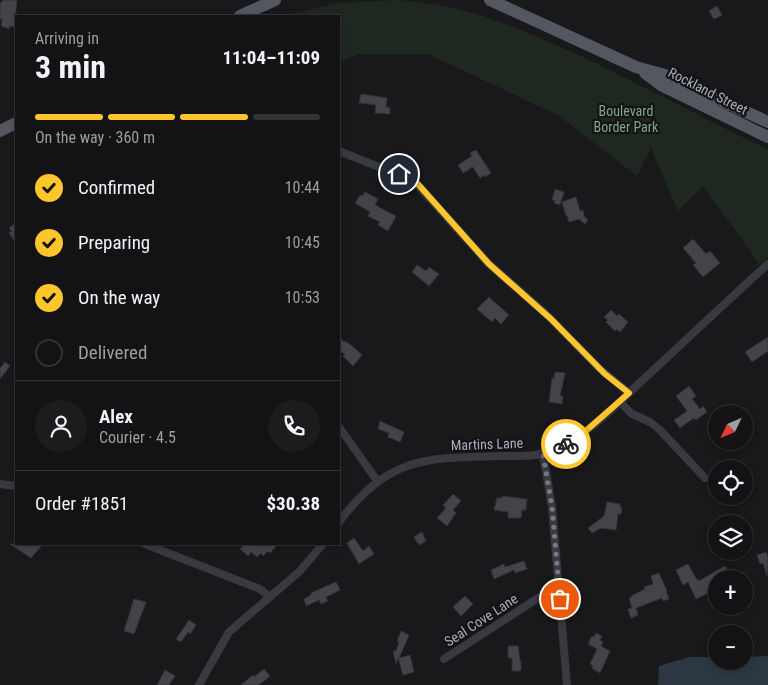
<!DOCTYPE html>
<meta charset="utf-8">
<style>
:root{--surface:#131214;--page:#1c1b1d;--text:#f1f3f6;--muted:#9d9ea0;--line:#323234;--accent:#ffc52d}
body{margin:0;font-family:"Roboto Condensed",sans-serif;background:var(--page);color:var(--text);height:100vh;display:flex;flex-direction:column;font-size:19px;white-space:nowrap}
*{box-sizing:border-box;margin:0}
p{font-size:16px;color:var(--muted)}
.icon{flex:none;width:28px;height:28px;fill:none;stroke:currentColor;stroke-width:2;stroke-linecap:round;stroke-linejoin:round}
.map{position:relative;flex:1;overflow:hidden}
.details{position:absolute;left:15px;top:15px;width:325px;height:530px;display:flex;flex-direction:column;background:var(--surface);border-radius:0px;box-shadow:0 2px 8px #0003,0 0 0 1px var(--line)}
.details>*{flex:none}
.needle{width:32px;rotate:226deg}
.tools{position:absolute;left:708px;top:405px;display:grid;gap:10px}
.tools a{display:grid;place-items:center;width:45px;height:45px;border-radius:50%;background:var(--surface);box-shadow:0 2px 8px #0003,0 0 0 1px var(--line);font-size:25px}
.pin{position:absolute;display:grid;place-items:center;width:42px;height:42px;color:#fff;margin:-21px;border:2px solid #fff;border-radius:50%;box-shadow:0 1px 5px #0007}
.courier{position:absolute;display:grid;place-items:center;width:50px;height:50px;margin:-25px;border:4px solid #ffc52d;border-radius:50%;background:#fff;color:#222;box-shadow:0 1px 6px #0007}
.overview em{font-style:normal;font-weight:700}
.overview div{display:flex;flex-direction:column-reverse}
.overview{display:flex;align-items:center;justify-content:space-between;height:85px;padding:0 20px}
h1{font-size:32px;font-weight:700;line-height:38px}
.bar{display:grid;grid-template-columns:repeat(4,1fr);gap:8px 5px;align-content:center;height:60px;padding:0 20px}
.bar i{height:6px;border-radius:4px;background:var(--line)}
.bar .on{background:var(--accent)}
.bar p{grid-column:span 4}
.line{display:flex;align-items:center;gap:12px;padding:0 20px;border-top:1px solid var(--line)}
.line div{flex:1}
.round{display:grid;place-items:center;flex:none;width:52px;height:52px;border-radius:26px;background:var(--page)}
ol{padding:0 20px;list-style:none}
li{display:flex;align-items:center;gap:15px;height:55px}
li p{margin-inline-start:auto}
li .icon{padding:5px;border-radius:50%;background:var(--accent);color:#111;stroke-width:4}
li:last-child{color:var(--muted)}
li i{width:28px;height:28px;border:2px solid var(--line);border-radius:50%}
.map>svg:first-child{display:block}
</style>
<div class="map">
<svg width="768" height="685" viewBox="0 0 768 685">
<rect width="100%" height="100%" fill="#19181b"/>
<path fill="#1e2720" d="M396,0C464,4 508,24 570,51C637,82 701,118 768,149V258L760,265L703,186L678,211L651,148L637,176L559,116L428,54H358L339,63V16H283L338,3Z"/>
<path fill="#2d3741" d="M768,656V685H658L659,666L689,657H716V661H744V657Z"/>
<path fill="#434348" stroke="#333237" d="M3,0H17L14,27L10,26L9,29L1,26L2,19H0V4Z
M717,6L722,15L714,19L709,11Z
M361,94L387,98L386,107L390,108V114L375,113L376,105L359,103Z
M476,150L491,173L485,177L484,175L480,178L473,167L463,173L458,165L472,156L470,153Z
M555,189L564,192L560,205L554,203L555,200H552Z
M365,192L378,199L375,205L396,216L388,231L378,225L380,222L368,216L370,212L355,203L360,195L362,196Z
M576,197L580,211L583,210L584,216L588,220L585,224L579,219L569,222L567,215L566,216L562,202Z
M16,223V243L9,233L12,231L9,228Z
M693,239L706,254L710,251L720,263L703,277L693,265L696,263L683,248Z
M417,265L426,271L429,267L439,274L429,286L412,272Z
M489,297L509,315L501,324L495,318L492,322L477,309Z
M611,310L617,316L619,314L628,322L620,332L617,329L615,331L606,322L608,320L604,317Z
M339,337L344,342L345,341L351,345L362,355L353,366L343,356L345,355L339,349Z
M768,337V351L752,362L745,352Z
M5,362L10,366L0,379V368Z
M555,372L565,373L560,396H563L562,404L549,402L552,378H554Z
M689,386L696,396L692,399L700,409L703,406L707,412L696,420L694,418L680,428L674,420L687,411L676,396Z
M380,421L404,432L400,442L388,437L389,433L378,429Z
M453,494L461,501L453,510L456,513L447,526L437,518L446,508L443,505Z
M502,496L527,499L526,510H522L521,518H508V512L494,510L497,498H502Z
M607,502L620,504V507L622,508L621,514H618L616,530L601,528L592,533L588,528L604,516Z
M422,532L426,541L419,545L414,537Z
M354,538L363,551L369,546L374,554L359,564L347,543Z
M10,544H26L30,547L32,544H43L31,558Z
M245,544H258L261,547L264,544H278L270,553L268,551L263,556L261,553L257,557L251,552L248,556L240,549Z
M766,552L768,557L767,576L763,563L760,564L757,555Z
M524,561L527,569L515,573L514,570L494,579L491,570L504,564L505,567Z
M688,564L697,580L698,579L699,581L725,566L729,573L724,575L726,579H716V589L696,599L688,582L683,585L676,570Z
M659,573L667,591H666L669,599L663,601L662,598L636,608L638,615L631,618L628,609L632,608L629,598L632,597L631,596L645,589L644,587L653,584L651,576Z
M336,582L340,590L326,597L328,601L321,604L319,600L306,606L304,599L311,595V593Z
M465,596L473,604L461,616L453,607Z
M134,599L146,602L134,634L124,631Z
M189,620L196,625L190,634L188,632L181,642L176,639Z
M401,631L409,635L399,658L410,655L414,672L403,675L398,658L396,664L393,651H396L399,642L397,641Z
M596,633L602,636L600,640L603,642L601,646L610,651L600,673L592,668L593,666L590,664L597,649L588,644L592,636L594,637Z
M508,646H518L520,661H521V670L519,671H512V658H508Z
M264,669L270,676L264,681L258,685H241L253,675L254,677Z
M165,670L175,676L169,685H157Z"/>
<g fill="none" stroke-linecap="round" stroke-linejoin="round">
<path stroke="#393a40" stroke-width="8" d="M339,151L414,181L489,264L546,314L599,368L629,393
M620,402L632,414L650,422L660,430L705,478
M339,427L378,482
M543,454L552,507L567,685
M0,484L16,486
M339,522C389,456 425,458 502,456C522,456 543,457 561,447C593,430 619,402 646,377C686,340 727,301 768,264
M145,544L260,589L270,597
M444,659L538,598L547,593L559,591
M199,685L229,632L299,572L323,544"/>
<path stroke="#555760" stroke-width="12" d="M490,0L636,67L665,75L768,122
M240,16L275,0
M645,73L661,85L768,137
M0,131L16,123"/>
</g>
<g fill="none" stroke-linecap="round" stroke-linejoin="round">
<path stroke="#777a84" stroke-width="5" stroke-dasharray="0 9" d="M560,599L552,507L543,454L566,444"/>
<path stroke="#ffc52d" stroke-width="6" d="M399,174L411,179L417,183L489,264L551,319L605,374L629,393L588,429L566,444"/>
</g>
<g text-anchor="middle" stroke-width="4.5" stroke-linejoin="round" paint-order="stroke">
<g font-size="14" fill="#aaaebc" stroke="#141316">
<text transform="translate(708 91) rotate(27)" y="5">Rockland Street</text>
<text transform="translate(487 444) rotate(-2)" y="5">Martins Lane</text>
<text transform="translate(481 620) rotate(-33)" y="5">Seal Cove Lane</text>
</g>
<g font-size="14" fill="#7fa884" stroke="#141316">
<text x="626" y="116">Boulevard<tspan x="626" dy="16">Border Park</tspan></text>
</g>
</g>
</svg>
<div class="tools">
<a><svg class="needle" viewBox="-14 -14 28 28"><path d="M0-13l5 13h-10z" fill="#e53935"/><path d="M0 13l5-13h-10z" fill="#9d9ea0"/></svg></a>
<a><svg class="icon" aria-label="locate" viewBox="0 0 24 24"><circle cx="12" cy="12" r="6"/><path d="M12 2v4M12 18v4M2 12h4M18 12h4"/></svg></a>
<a><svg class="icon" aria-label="layers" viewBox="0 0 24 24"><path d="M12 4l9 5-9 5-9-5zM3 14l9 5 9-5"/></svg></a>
<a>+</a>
<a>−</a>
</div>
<div class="pin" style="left:560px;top:599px;background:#ea580c"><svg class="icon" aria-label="bag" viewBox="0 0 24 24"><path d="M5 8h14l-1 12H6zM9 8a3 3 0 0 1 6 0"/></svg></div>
<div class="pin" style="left:399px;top:174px;background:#1f2937"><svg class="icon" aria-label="home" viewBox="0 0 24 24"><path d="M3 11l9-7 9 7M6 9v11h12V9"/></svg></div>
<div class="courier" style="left:566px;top:444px"><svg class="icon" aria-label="bike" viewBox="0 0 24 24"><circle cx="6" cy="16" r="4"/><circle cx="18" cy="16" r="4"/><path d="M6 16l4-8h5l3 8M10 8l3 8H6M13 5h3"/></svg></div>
<section class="details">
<div class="overview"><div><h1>3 min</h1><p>Arriving in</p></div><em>11:04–11:09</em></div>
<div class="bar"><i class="on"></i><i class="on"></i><i class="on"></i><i></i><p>On the way · 360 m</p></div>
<ol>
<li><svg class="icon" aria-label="check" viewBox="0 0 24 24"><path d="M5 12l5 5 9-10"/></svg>Confirmed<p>10:44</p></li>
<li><svg class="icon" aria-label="check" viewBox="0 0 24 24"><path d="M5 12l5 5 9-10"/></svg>Preparing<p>10:45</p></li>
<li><svg class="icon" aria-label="check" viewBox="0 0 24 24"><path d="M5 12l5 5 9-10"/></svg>On the way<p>10:53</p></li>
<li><i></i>Delivered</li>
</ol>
<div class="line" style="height:90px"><a class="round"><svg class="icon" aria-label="person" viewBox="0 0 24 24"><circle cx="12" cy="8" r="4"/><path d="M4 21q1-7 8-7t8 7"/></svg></a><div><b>Alex</b><p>Courier · 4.5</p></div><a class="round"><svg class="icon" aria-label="phone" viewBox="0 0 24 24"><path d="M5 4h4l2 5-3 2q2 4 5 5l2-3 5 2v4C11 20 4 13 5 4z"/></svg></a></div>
<div class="line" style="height:65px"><div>Order #1851</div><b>$30.38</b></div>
</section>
</div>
